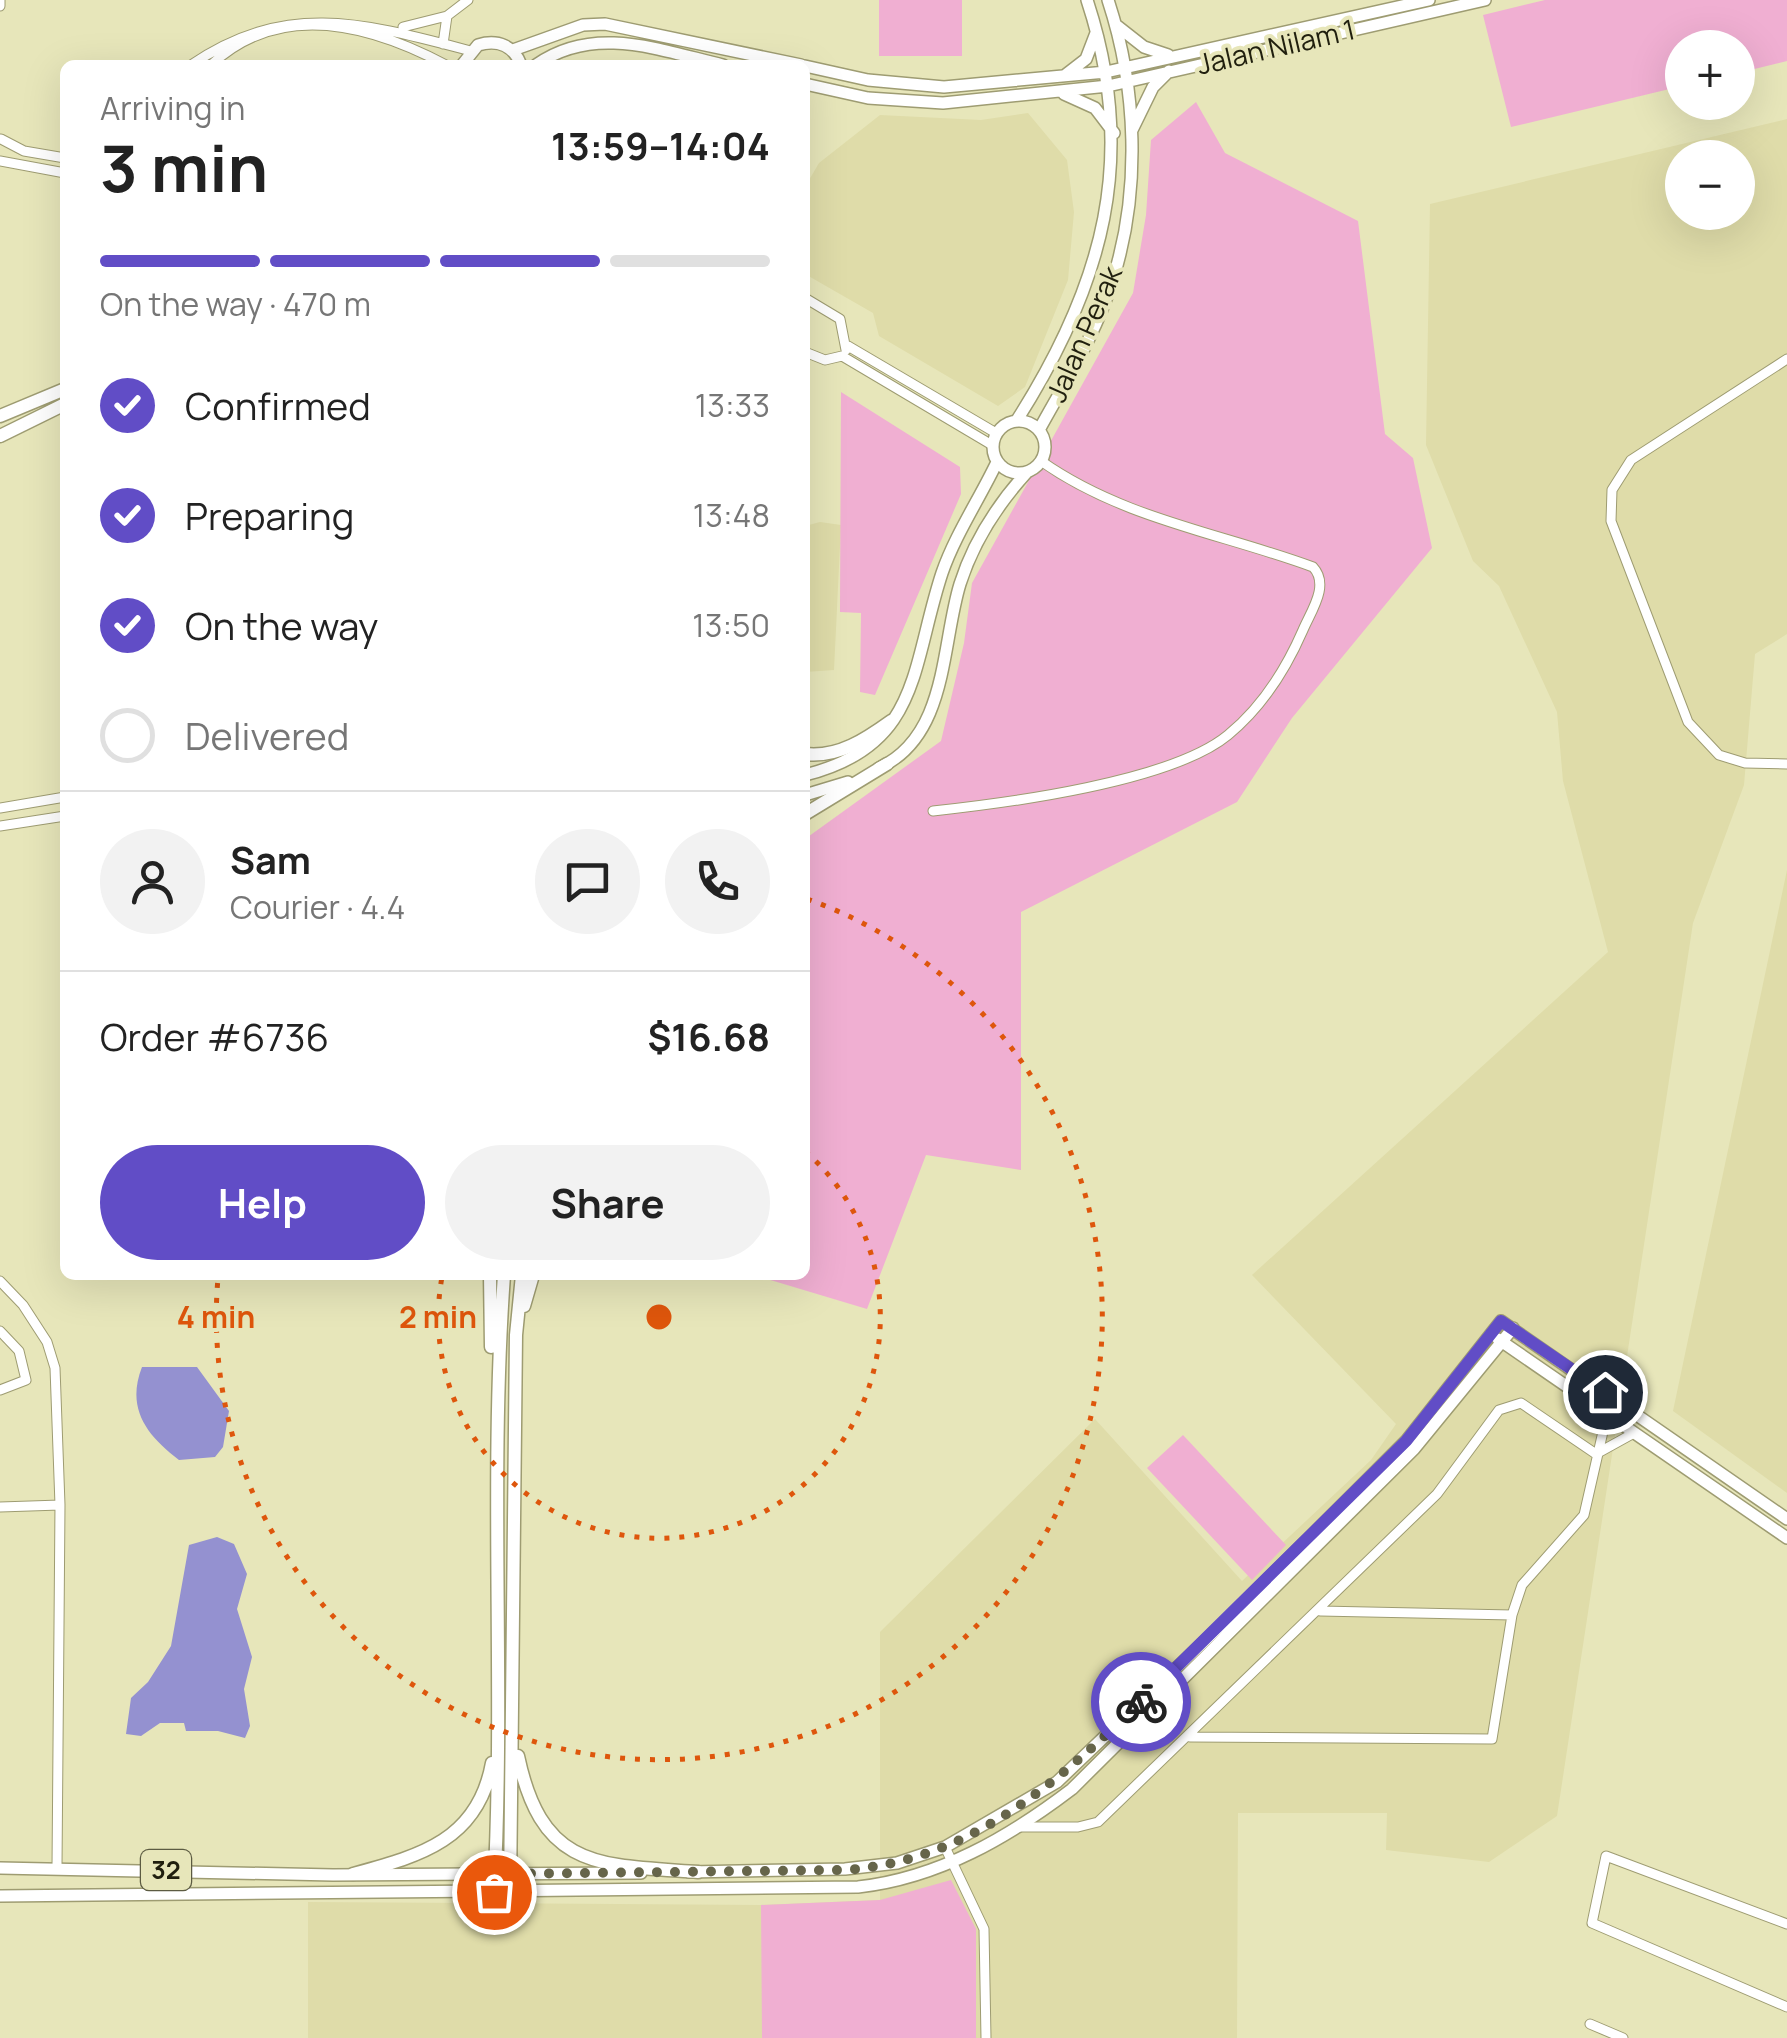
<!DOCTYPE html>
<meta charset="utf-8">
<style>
:root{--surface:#fff;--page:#f2f2f2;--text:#222;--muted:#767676;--line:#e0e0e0;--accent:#614dc6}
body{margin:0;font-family:Manrope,sans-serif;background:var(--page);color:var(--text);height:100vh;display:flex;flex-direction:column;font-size:38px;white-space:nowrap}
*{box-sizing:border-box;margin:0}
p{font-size:32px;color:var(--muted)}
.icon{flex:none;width:55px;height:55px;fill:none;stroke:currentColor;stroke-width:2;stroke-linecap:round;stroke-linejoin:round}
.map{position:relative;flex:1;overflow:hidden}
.sheet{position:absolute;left:60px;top:60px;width:750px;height:1220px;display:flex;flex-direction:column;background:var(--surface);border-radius:15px;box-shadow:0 10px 40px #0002}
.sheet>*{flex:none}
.buttons{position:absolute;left:1665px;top:30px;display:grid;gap:20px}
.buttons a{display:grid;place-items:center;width:90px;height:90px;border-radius:50%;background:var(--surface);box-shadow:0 10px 40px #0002;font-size:50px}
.pin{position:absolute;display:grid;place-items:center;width:85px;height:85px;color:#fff;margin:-42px;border:5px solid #fff;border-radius:50%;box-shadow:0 2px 10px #0007}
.courier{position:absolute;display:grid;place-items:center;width:100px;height:100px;margin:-50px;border:8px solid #614dc6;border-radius:50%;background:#fff;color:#222;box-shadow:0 2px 12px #0007}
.head em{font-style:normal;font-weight:700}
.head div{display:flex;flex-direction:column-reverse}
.head{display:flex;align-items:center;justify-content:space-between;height:170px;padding:0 40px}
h1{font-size:65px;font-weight:700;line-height:75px}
.bar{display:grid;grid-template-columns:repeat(4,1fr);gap:15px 10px;align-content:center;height:120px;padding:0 40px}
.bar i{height:12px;border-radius:8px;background:var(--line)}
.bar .on{background:var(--accent)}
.bar p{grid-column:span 4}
.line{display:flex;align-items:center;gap:25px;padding:0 40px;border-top:2px solid var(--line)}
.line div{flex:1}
.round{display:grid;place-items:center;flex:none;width:105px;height:105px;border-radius:52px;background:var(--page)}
ol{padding:0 40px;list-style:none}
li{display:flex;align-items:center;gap:30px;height:110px}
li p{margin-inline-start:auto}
li .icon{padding:10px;border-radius:50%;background:var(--accent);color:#fff;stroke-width:4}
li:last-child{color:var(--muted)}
li i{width:55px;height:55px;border:5px solid var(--line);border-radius:50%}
.action{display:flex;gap:20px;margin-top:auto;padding:20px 40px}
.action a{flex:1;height:115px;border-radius:60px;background:var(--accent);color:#fff;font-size:40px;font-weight:700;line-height:115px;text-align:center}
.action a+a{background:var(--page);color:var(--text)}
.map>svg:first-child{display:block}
</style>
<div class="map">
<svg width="1787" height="2038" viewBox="0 0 1787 2038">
<rect width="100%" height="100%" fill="#e7e6ba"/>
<path fill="#dfdca9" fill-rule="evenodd" d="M1028,113L1067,160L1074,212L1068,280L1025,387L998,406L879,336L873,313L805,274V187L819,163L880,115L981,120Z
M1787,119V634L1755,654L1744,785L1693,923L1557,1816L1489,1862L1386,1850L1387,1813H1238L1237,2038H308V1902L761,1905L880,1900V1632L1095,1419L1242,1581L1371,1460L1396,1424L1252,1275L1608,952L1563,781L1557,712L1499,586L1473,561L1426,445L1430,204ZM1682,158H1738V212H1682Z
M820,522L841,525L834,670L805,672V526Z
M1787,870V1493L1673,1411Z"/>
<path fill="#f0afd2" d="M879,0H962V56H879Z
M1545,0H1787V61L1738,73V48H1682V86L1511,127L1483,15Z
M1196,102L1225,153L1358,221L1385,434L1413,458L1432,548L1292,718L1237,802L1021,912V1170L926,1155L867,1309L754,1275H805V839L941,741L964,643L972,583L1133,293L1146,215L1151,140Z
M841,392L960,467L961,494L875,695L860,692L861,613L840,612Z
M1183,1435L1286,1545L1252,1580L1147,1468Z
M951,1880L976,1929V2038H762L761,1905L880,1900Z"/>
<path fill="#9491d0" d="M142,1367H197L229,1411L223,1447L215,1457L179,1460C146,1435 126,1408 142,1367Z
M217,1537L234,1544L247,1574L237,1609L252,1657L244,1689L250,1726L245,1738L218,1731H186L184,1723H160L141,1736L126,1734L131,1698L148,1682L171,1646L189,1545Z"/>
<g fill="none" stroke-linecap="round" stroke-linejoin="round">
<defs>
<path id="minor" d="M0,6V0
M403,27L447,16L468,0
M443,44L447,16
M191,65C287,0 364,23 471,51
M211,65C280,0 371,25 446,65
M1,139L24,151L65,158
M0,161L65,173
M805,298L840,319L846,350
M848,346L996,433
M805,352L825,360L842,356L992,445
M1787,359L1631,460L1612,490L1611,521L1688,722L1719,755L1745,763L1787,764
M0,808L65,797
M933,811C1007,803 1171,782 1228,735C1261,708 1286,669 1303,630C1311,611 1330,585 1313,567C1221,533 1123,519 1041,461
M0,826L65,816
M0,1281L23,1305L47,1342L55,1368L60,1505L57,1867
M0,1331L19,1351L26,1380L0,1390
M1596,1454L1634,1433
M0,1507L60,1505
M1320,1611L1512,1615
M1190,1737L1492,1739L1512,1615L1522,1585L1584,1515L1607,1414
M1017,1827H1078L1098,1822L1437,1494L1499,1410L1521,1403L1596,1454
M945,1847L984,1929L986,2038
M1787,1924L1606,1856L1592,1923L1787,2007
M1590,2024L1623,2038"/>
<path id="major" d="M1116,25L1144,47L1168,55
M513,50L583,25L605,24L801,65
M462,65L478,45C498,39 514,46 521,65
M536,65C594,24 659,50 723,65
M805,66L868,80L944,87L1106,72L1429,0
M1064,76L1086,59L1096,33
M805,84L868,98L943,103L1108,86L1485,0
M1064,94L1095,108L1114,133
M1132,130L1153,87L1169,71
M1017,420C1103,285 1139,157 1087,0
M993 447a26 26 0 1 1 52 0a26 26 0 1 1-52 0Z
M1039,430C1066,381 1097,332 1113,279C1141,190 1137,88 1108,0
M879,768C948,736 941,646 960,584C973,543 998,504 1027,472
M805,775C921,746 911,667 942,573C955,535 980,498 997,462
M805,795L848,782
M1498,1339L1787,1538
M0,1868L333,1875L641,1873
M689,1872L845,1869L897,1863L945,1847L1057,1782L1233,1614L1406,1441L1501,1321L1787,1519
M0,1896L858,1887C939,1878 1009,1837 1072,1789L1414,1449L1513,1328"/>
<path id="highway" d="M0,416L65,389
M0,436L65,404
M805,754C838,758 866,739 891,721
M805,814L887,764
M490,1275L491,1347
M524,1306L533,1275
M518,1756C542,1870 599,1865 698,1872
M353,1874C419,1856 478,1841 492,1763
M494,1892C505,1686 489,1481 504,1275
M510,1892L516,1335L522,1275"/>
</defs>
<use href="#minor" stroke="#9e9c72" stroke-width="11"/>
<use href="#major" stroke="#9e9c72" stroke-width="14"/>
<use href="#highway" stroke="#9e9c72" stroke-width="15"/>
<use href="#minor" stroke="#fff" stroke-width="9"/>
<use href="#major" stroke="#fff" stroke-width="11"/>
<use href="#highway" stroke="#fff" stroke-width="12"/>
</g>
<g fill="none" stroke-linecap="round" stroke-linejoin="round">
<path stroke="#66654a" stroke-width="10" stroke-dasharray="0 18" d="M494,1892L495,1874L845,1870C970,1861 1055,1784 1141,1702"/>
<path stroke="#614dc6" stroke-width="12" d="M1141,1702L1406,1441L1501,1321L1605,1392"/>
</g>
<g fill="none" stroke="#de560c" stroke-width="5" stroke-dasharray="5 10">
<path d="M805 1151A221 221 0 1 1 442 1277"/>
<path d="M807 899A443 443 0 1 1 218 1278"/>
</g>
<g text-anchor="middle" stroke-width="8" stroke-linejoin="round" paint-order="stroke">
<rect fill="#e7e6ba" stroke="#5c5b42" stroke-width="2.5" x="141" y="1850" width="50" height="40" rx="8"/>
<g font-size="25" font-weight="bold" fill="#201f0e">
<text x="166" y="1879">32</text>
</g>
<g font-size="28" fill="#201f0e" stroke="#e7e6ba">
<text transform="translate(1276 47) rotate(-13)" y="10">Jalan Nilam 1</text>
<text transform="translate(1084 334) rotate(-66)" y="10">Jalan Perak</text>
</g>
</g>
<circle cx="659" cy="1317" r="15" fill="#de560c" stroke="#e7e6ba" stroke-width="5"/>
<g font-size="30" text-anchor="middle" font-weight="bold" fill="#de560c" stroke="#e7e6ba" stroke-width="8" stroke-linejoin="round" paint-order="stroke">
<text x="216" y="1328">4 min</text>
<text x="438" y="1328">2 min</text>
</g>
</svg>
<div class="buttons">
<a>+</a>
<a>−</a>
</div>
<div class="pin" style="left:494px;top:1892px;background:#ea580c"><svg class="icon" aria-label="bag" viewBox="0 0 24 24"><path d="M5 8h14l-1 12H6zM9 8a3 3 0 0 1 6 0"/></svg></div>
<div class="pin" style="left:1605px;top:1392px;background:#1f2937"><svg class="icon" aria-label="home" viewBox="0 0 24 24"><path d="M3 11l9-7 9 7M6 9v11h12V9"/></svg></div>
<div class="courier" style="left:1141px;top:1702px"><svg class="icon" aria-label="bike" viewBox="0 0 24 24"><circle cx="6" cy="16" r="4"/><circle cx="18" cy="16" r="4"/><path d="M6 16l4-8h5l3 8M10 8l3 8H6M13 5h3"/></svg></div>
<section class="sheet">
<div class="head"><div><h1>3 min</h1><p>Arriving in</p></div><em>13:59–14:04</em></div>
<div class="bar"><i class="on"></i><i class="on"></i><i class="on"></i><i></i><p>On the way · 470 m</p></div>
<ol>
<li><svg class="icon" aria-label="check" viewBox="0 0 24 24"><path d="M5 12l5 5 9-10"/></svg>Confirmed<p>13:33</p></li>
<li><svg class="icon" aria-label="check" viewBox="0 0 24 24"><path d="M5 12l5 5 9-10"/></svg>Preparing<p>13:48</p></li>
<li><svg class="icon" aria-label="check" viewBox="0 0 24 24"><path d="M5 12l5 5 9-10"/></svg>On the way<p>13:50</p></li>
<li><i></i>Delivered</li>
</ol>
<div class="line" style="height:180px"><a class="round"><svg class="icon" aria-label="person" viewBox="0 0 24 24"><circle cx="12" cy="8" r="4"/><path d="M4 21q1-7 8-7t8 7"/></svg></a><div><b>Sam</b><p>Courier · 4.4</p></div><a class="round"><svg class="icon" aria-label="chat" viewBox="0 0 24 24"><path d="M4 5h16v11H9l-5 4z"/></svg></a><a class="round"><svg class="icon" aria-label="phone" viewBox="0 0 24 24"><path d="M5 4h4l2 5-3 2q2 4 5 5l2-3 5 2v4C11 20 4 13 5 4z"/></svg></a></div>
<div class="line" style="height:130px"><div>Order #6736</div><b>$16.68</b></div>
<div class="action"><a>Help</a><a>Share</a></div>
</section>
</div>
